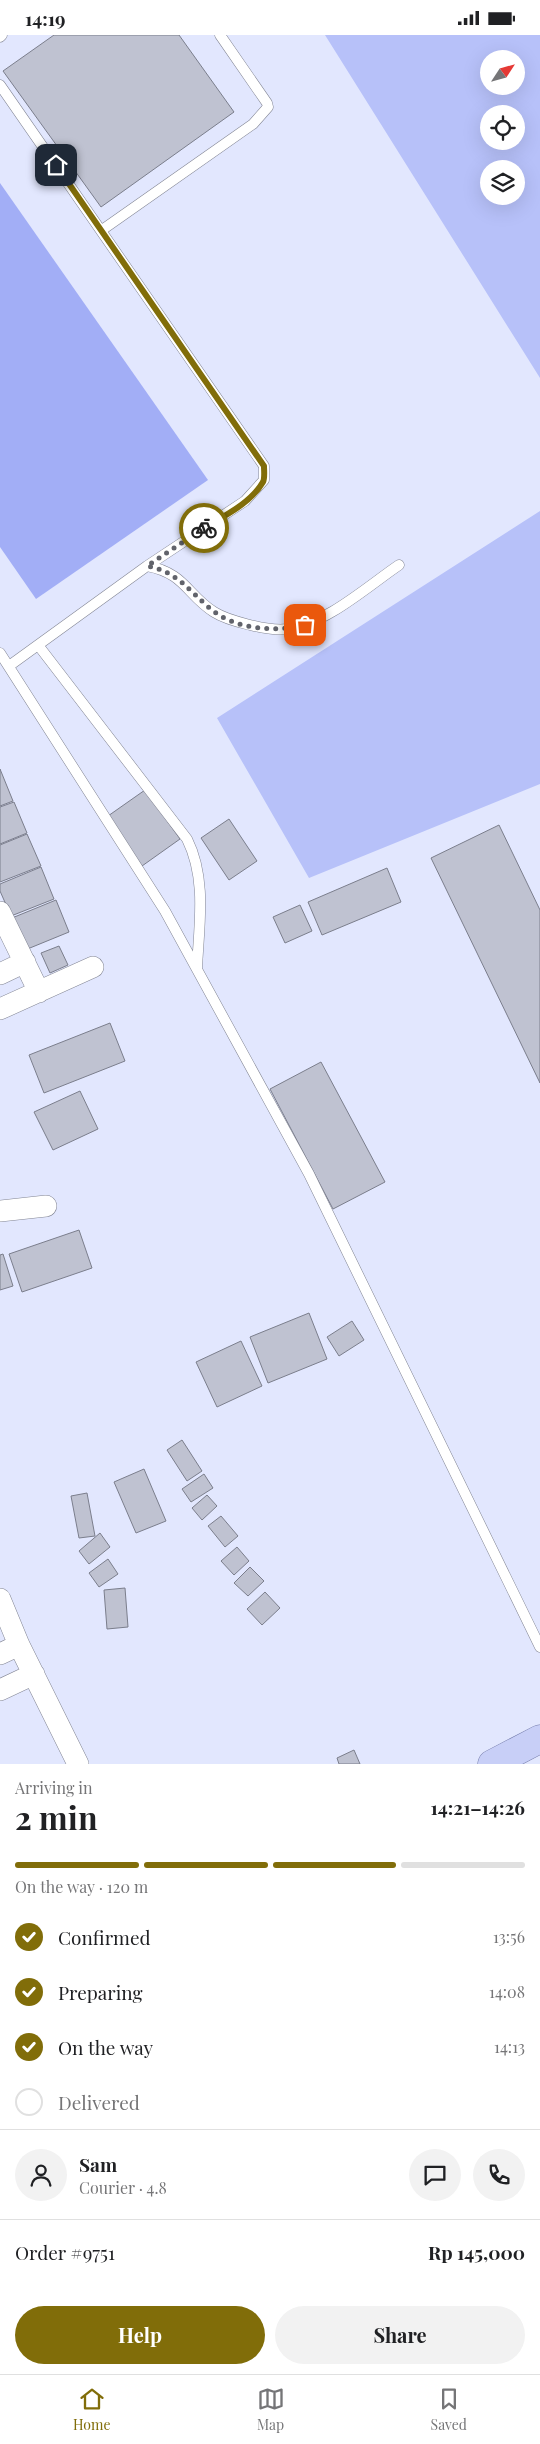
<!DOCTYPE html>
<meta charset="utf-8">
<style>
:root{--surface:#fff;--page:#f2f2f2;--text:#202124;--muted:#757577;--line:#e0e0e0;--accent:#816d09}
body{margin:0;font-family:"Playfair Display",serif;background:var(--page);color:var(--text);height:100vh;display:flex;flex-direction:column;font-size:19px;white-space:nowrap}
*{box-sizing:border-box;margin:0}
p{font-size:16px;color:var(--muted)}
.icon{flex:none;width:28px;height:28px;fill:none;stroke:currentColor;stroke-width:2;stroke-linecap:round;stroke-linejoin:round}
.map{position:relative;height:1729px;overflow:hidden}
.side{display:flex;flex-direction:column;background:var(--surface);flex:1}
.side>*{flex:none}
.needle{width:32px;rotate:54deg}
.tools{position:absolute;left:480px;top:15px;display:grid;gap:10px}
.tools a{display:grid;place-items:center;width:45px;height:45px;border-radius:50%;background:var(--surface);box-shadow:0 5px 20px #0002;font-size:25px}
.pin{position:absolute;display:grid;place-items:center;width:42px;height:42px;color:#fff;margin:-21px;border-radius:10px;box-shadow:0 2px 8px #0006}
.courier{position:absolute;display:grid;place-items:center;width:50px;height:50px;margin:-25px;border:4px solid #816d09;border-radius:50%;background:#fff;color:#222;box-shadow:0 1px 6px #0007}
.overview em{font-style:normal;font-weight:700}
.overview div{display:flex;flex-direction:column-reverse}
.overview{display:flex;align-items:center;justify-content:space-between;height:85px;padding:0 15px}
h1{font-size:32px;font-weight:700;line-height:38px}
.bar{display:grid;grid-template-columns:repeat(4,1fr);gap:8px 5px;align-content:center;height:60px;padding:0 15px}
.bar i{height:6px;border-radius:4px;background:var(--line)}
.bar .active{background:var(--accent)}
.bar p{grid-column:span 4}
.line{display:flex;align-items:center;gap:12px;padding:0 15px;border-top:1px solid var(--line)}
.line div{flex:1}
.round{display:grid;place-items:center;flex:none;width:52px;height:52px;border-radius:26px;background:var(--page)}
ol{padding:0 15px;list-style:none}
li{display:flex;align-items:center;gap:15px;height:55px}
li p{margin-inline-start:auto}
li .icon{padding:5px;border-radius:50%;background:var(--accent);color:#fff;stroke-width:4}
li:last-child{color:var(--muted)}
li i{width:28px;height:28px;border:2px solid var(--line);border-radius:50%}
.action{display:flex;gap:10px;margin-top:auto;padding:10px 15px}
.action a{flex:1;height:58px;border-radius:30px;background:var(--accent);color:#fff;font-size:20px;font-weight:700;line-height:58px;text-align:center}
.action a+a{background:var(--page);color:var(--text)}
.status{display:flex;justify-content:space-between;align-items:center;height:35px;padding:0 25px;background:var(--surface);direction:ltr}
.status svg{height:14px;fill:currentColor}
.tabs{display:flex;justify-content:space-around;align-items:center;height:70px;border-top:1px solid var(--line);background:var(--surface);font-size:14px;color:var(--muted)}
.tabs a{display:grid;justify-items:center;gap:2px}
.tabs .active{color:var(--accent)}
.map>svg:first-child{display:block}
</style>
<div class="status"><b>14:19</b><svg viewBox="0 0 49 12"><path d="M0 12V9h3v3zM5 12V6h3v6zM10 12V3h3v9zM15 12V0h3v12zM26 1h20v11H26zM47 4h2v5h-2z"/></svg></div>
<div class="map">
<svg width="540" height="1729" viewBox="0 0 540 1729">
<rect width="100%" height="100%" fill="#eff2ff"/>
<path fill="#e2e7fe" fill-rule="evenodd" d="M0,0H540V1729H0ZM489,24H516V51H489ZM489,79H516V106H489ZM489,134H516V161H489Z"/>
<path fill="#b7c1f9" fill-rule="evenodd" d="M325,0H540V343ZM489,24H516V51H489ZM489,79H516V106H489ZM489,134H516V161H489Z
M540,476V749L309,843L217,683Z"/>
<path fill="#a2aef6" d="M0,148L208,445L36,564L0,512Z"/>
<path fill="#bfc2d1" stroke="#7b7e8c" d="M54,0H179L234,77L101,172L3,36Z
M0,734L13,766L0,771Z
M145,755L180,804L142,831L108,781Z
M14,767L27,798L0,809V772Z
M229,784L257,826L229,845L201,803Z
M499,790L540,875V1048L431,823Z
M27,799L41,831L0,847V810Z
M41,832L54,864L11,881L0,856V849Z
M387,833L401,867L322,900L308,867Z
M56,865L69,897L25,915L12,883Z
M300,870L312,896L285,908L273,882Z
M59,911L68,930L50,938L41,918Z
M110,988L125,1026L44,1058L29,1020Z
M321,1027L385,1147L333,1174L270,1054Z
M80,1056L98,1094L53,1115L34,1077Z
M79,1195L92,1233L22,1257L9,1219Z
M3,1219L13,1251L0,1255V1220Z
M309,1278L327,1324L268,1348L250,1302Z
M352,1286L364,1305L339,1321L327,1302Z
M241,1306L262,1351L217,1372L196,1327Z
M182,1405L202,1436L187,1446L167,1415Z
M144,1434L166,1486L136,1498L114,1447Z
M204,1439L213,1453L191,1467L182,1454Z
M87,1458L95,1501L79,1503L71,1461Z
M207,1460L217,1471L202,1485L192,1473Z
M221,1481L238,1501L225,1512L208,1491Z
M100,1498L110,1512L89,1529L79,1516Z
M237,1512L249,1526L234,1540L221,1526Z
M108,1524L118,1539L99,1552L89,1538Z
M250,1532L264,1546L248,1561L234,1548Z
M125,1553L128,1592L107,1594L104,1555Z
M265,1557L280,1573L262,1590L247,1574Z
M354,1715L360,1729H339L337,1723Z"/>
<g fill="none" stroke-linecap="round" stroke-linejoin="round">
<defs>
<path id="service" d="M0,2L2,0
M0,50L264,431V445L245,466L147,531
M102,195L253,89L268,72L267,68L220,0
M38,610L187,804C207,844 199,890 197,933
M0,618L165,876L309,1139L540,1612
M9,631L147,531C185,538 187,560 214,577C225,584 238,587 250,590C262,593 275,596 288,594C326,589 368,551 399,530"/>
<path id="minor" d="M0,877L39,957
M0,939L25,927
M0,974L93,932
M0,1176L46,1171
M0,1564L19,1610L78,1729
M0,1619L19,1610
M0,1655L34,1639"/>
<path id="primary" d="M492,1729L540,1704"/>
</defs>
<use href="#service" stroke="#828593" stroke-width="11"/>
<use href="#minor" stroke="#828593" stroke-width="22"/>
<use href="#primary" stroke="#7179a7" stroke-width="29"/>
<use href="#service" stroke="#fff" stroke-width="10"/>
<use href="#minor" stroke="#fff" stroke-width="21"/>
<use href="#primary" stroke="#c8cff7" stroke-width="28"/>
</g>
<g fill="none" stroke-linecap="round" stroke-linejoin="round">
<path stroke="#61636b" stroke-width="5" stroke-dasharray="0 9" d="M204,493L147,531C177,536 190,557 212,575C236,595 276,597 305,590"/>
<path stroke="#816d09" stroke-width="6" d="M56,130L264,431C264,436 265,443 263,447C251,468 224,481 204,493"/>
</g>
</svg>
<div class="tools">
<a><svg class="needle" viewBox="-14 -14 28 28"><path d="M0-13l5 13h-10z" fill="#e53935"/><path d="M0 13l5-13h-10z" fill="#757577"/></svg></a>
<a><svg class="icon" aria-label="locate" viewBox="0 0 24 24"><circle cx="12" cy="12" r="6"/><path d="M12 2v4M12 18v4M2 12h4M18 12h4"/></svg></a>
<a><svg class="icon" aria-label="layers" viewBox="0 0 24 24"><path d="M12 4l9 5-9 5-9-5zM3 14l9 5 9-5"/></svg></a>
</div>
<div class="pin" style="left:305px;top:590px;background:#ea580c"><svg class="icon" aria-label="bag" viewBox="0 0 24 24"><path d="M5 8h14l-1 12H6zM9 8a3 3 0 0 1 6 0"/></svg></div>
<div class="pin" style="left:56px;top:130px;background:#1f2937"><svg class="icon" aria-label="home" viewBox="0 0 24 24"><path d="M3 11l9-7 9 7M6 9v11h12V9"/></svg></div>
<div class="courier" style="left:204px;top:493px"><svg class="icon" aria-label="bike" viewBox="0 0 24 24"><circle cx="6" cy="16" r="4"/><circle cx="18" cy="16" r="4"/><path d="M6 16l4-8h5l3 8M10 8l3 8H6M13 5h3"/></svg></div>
</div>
<section class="side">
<div class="overview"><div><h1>2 min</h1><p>Arriving in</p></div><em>14:21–14:26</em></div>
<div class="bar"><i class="active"></i><i class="active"></i><i class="active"></i><i></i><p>On the way · 120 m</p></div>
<ol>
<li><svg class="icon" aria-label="check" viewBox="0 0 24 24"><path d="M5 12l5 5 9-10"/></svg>Confirmed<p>13:56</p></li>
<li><svg class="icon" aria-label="check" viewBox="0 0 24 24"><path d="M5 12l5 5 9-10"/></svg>Preparing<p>14:08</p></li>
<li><svg class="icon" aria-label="check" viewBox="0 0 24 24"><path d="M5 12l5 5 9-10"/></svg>On the way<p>14:13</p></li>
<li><i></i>Delivered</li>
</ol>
<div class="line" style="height:90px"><a class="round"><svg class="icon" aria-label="person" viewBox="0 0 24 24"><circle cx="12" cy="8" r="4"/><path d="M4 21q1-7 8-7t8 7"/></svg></a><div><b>Sam</b><p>Courier · 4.8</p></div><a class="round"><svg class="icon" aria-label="chat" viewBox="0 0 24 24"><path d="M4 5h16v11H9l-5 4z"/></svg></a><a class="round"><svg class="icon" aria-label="phone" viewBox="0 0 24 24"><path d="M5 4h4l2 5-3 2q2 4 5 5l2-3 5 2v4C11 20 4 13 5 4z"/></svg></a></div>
<div class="line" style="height:65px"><div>Order #9751</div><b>Rp 145,000</b></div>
<div class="action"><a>Help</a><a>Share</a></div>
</section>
<nav class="tabs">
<a class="active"><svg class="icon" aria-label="home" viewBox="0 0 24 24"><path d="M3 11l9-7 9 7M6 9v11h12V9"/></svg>Home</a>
<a><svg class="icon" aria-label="map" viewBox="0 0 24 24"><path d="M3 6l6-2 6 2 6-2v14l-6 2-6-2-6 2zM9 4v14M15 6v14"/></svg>Map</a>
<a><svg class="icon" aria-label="saved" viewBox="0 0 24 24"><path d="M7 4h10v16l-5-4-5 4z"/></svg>Saved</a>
</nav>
